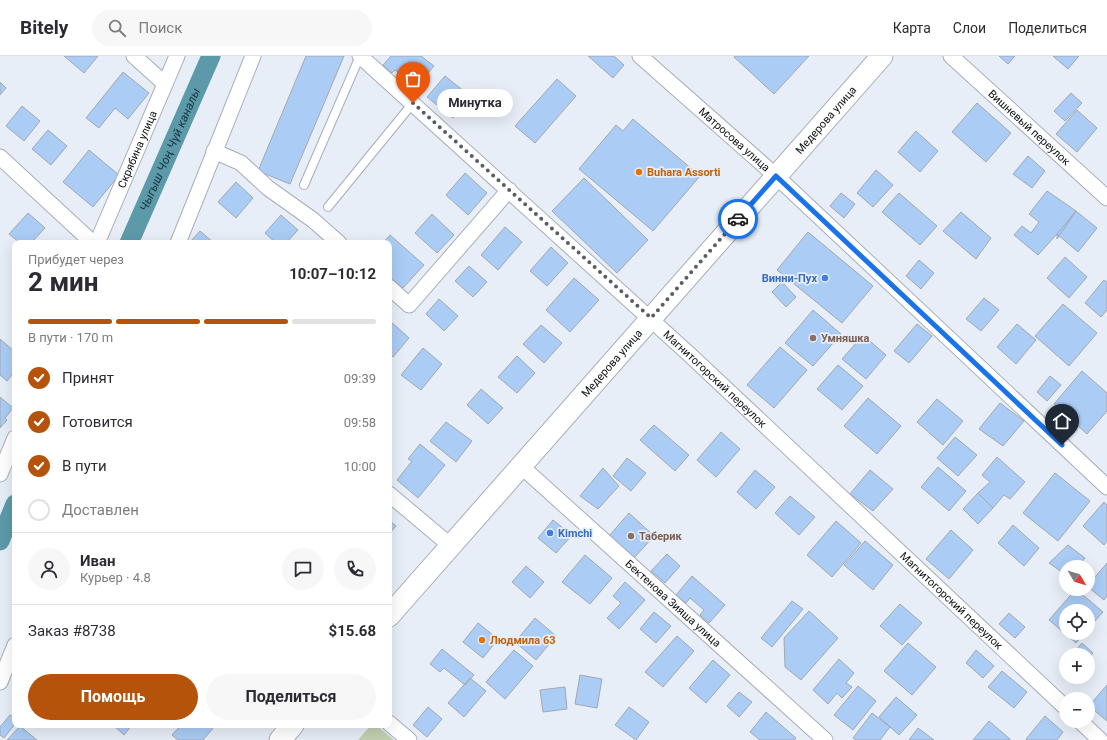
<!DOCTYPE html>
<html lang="ru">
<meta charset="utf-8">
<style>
:root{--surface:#fff;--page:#f7f7f7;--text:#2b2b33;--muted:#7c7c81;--line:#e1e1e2;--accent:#b45309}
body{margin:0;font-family:Roboto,sans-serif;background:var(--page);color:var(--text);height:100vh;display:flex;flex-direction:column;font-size:15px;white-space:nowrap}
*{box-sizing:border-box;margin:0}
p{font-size:13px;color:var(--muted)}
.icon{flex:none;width:22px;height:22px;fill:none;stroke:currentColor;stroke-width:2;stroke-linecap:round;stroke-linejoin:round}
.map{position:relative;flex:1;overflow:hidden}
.panel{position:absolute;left:12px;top:184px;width:380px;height:488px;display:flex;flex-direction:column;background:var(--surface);border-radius:8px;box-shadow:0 4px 16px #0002}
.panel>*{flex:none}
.needle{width:26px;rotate:128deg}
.controls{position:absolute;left:1059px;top:504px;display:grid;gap:8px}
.controls a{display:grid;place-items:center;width:36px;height:36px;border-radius:50%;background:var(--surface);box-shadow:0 4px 16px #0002;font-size:20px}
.pin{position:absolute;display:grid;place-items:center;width:34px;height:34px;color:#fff;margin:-41px -17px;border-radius:50% 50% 50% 0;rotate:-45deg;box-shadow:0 0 4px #0007}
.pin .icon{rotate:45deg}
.courier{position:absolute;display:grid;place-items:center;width:40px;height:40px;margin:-20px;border:3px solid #1a73e8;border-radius:50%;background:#fff;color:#222;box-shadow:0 1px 5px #0007}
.bubble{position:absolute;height:28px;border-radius:14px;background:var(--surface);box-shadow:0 4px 16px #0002;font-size:13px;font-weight:700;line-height:28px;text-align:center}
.head em{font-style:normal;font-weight:700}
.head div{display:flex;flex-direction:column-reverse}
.head{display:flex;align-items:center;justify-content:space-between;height:68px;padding:0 16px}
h1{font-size:26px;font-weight:700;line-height:30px}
.bar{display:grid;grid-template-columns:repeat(4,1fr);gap:6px 4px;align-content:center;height:48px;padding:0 16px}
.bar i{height:5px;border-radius:3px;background:var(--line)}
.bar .current{background:var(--accent)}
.bar p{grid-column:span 4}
.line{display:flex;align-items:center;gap:10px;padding:0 16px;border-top:1px solid var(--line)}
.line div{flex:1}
.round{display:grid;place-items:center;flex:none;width:42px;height:42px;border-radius:21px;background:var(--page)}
ol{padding:0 16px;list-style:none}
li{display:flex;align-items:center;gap:12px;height:44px}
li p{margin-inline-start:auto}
li .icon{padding:4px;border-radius:50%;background:var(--accent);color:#fff;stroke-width:4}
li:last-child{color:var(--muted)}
li i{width:22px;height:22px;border:2px solid var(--line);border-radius:50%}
.action{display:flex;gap:8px;margin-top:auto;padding:8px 16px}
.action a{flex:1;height:46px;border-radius:24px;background:var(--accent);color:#fff;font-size:16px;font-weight:700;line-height:46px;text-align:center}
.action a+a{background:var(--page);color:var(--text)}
header{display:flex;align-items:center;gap:24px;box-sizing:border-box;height:56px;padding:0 20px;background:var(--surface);border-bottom:1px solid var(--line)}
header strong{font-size:19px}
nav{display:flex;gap:22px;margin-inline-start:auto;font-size:14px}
.search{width:280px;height:36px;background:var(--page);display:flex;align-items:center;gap:10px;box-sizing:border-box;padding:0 14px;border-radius:22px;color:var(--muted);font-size:15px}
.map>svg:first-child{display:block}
</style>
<header>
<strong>Bitely</strong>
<div class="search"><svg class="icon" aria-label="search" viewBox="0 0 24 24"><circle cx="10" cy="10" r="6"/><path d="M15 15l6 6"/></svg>Поиск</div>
<nav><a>Карта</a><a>Слои</a><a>Поделиться</a></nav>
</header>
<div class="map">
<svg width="1107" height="684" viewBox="0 0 1107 684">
<rect width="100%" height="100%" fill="#e7eef7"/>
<path fill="#c2d0b1" d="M371,669H376L394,684H358Z"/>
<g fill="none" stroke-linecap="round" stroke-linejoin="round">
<g stroke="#5c9aaa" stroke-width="19">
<path id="s1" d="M129,187L211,0"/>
<path d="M0,485L15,448"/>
</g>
</g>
<path fill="#aaccf5" stroke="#a2a8b1" d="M64,0H98L84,17Z
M306,0H344L290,128L258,115Z
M391,0H421L434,10L416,31L395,14L392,17L383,9Z
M588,0H614L624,9L613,22Z
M735,0H809L774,38L734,1Z
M999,0H1015L1008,8Z
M1053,0H1079L1068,13Z
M123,16L149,37L128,63L115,52L99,72L86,62Z
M445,20L470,40L453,62L427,41Z
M557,23L576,40L535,87L515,70Z
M0,26L6,32L0,39Z
M1071,37L1082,47L1065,65L1054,55Z
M977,47L1011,77L986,106L952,76Z
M22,50L40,65L24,85L6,70Z
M1077,54L1097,72L1077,96L1056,78Z
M633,63L700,120L653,175L579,113L616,69L623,75Z
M48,74L67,90L51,109L32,93Z
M916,75L938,95L920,116L898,96Z
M89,94L119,119L93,151L63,126Z
M1028,100L1045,115L1032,132L1013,118Z
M876,114L893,129L873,151L857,137Z
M465,117L487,137L468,159L446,139Z
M584,122L648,184L617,217L552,155Z
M236,126L253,142L236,162L218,146Z
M1047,135L1076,155L1057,183V178L1038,199L1014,179L1022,170L1031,177L1039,166L1029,158Z
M841,137L855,148L844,162L830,150Z
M899,137L937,170L920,189L882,156Z
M1076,155L1097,172L1078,196L1057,178Z
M961,156L991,182L976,203L943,175Z
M28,157L45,172L31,187H20L9,178Z
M432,158L454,179L437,197L415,177Z
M281,159L298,174L286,187H276L265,177Z
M505,171L522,186L498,214L481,199Z
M200,175L214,187H189Z
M808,176L873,230L842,267L777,214Z
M390,179L424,209L403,232L389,220V187H383Z
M551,191L568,207L547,230L530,215Z
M1065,201L1087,221L1069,242L1047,222Z
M919,204L934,217L921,233L906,220Z
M469,210L487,226L473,241L455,225Z
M574,222L599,244L570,276L546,254Z
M1104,224L1107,226V254L1101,261L1085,247Z
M782,226L796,241L786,251L772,236Z
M984,242L999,254L981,275L966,263Z
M439,243L458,260L444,275L426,258Z
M1063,248L1097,277L1069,310L1035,280Z
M813,254L841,278L813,310L785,287Z
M389,264L409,282L393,301L389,297Z
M917,268L932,280L909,307L894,295Z
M1017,268L1036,284L1016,308L997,291Z
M541,269L562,287L544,307L523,288Z
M863,279L886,299L866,323L842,303Z
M0,283L15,296V315L7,325L0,319Z
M780,291L807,314L774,352L747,329Z
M423,292L442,308L421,334L401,319Z
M517,300L535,317L517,337L498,321Z
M838,309L863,330L842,354L817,333Z
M1082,315L1107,337V355L1087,378L1054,348Z
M1050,320L1061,329L1047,345L1037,336Z
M481,333L503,352L488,368L467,349Z
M0,341L13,352L5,362L7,364L0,372Z
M868,342L901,370L877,398L844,370Z
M937,343L963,365L943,389L917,366Z
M1000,347L1024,365L1003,390L979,373Z
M446,366L472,385L456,406L430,385Z
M654,369L689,399L675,415L640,384Z
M721,376L740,393L716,421L697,404Z
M955,381L977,399L958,420L937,402Z
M420,388L445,409L418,442L397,424L412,405L408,403Z
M997,401L1025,426L1010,443L1004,439L993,452L978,437L990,426L982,419Z
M627,402L646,417L631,435L613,420Z
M938,411L966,435L949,455L921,431Z
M603,412L619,430L598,453L580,440Z
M755,414L775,431L756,453L737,436Z
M870,414L893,433L873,455L850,438Z
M1055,417L1090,445L1058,485L1023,457Z
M978,437L993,452L978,468L963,453Z
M790,440L815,461L799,479L775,457Z
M1104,446L1107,449V485L1104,489L1083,470Z
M629,457L654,480L634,502L609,480Z
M389,464L396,470L389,478Z
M553,464L572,479L556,497L538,482Z
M836,465L861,487L832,521L807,499Z
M1013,469L1039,492L1024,510L998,487Z
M951,474L973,494L949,523L926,503Z
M865,485L893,509L873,534L844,509Z
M1068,489L1085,502L1078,511H1066V519L1049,507Z
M667,498L680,510L665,527L651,515Z
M585,499L612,522L590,548L562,526Z
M1107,507V540L1104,544L1088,531V529Z
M526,510L544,526L530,542L512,526Z
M692,520L725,549L709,567L700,559L704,554L690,542L686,547L676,539Z
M625,526L645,544L619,573L607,562L621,547L613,540Z
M1076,533L1103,556L1088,573V555H1066V577H1085L1076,587L1049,564Z
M792,545L803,553L772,591L761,582Z
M900,548L922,567L902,589L880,570Z
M809,555L838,582L801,624L785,611L784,582Z
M654,556L671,570L656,587L640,573Z
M1009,557L1025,571L1015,582L999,568Z
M535,562L556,580L536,604L515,586Z
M478,567L498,583L483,602L463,586Z
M677,580L694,595L663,631L645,616Z
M908,587L936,611L912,639L884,615Z
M1082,587L1093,597L1088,603V599H1072Z
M442,593L474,619L465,629L444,612L440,616L430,608Z
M514,594L533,610L505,643L486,626Z
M976,594L994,610L983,622L966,607Z
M839,603L854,617L846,627L852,631L842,642L837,637L828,648L813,634Z
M713,604L730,619L706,647L689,632Z
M1002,615L1027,636L1014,652L988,631Z
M580,619L602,623L597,652L575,648Z
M470,622L486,635L464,661L448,647Z
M1107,629V665L1089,650Z
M858,630L876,645L853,674L834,659Z
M565,631L567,653L543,656L540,634Z
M739,636L752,646L739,661L727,650Z
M896,641L917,659L899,679L879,661Z
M428,651L442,663L427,681L413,669Z
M629,651L649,666L636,684L615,669Z
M766,656L796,682L794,684H760L750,676Z
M872,657L890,671L880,684H856L853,682Z
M10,659L15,662V668L4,682L0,679V671Z
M1045,660L1063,676L1057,684H1027L1026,683Z
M989,665L1010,683V684H973Z
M113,669H132L124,679Z
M181,669H212L214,671L203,684H178L172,679Z
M20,670L37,684H7Z
M918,672L934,684H909Z"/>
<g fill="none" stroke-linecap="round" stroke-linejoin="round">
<defs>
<path id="service" d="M304,129L360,0
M328,151L413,47"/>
<g id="minor">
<path d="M134,0L165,28"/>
<path id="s2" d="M360,0L690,299L1066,652"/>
<path id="s3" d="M640,0L776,120L1107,431"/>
<path id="s4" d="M951,0L1107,142"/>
<path d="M214,95L241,107L268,132L313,164L339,187"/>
<path d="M0,101L93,187"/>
<path id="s5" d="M97,187L177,0"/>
<path d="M178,187L253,0"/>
<path d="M389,231L409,249L509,134"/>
<path id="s6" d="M521,410L825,684"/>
<path d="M0,418L15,382"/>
<path d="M389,438L451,490"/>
<path d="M0,626L15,589"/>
<path d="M1080,665L1100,684"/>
<path d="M389,667L409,684"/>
</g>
<g id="secondary">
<path id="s7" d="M389,560L882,0"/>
<path d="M280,684L293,669"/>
</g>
</defs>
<use href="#service" stroke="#a7aeb6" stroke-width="10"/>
<use href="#minor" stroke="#a7aeb6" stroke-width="17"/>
<use href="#secondary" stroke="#a7aeb6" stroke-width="23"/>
<use href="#service" stroke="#fff" stroke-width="8"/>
<use href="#minor" stroke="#fff" stroke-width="15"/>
<use href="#secondary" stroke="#fff" stroke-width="21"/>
</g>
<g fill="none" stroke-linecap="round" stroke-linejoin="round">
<path stroke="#5a5e63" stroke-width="4" stroke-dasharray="0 7.2" d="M413,47L651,262L738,163"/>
<path stroke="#1a73e8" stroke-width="5" d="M738,163L776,120L1062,389"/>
</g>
<g fill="#e8710a" stroke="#e7eef7" stroke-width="1.5">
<circle cx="639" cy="116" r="4"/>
<circle cx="482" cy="584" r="4"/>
</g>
<g fill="#3f7fe0" stroke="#e7eef7" stroke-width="1.5">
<circle cx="825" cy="222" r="4"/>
<circle cx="550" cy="477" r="4"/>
</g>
<g fill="#8d6e63" stroke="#e7eef7" stroke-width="1.5">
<circle cx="813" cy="282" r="4"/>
<circle cx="631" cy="480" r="4"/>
</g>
<g text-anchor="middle" stroke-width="3.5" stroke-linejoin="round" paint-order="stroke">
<g font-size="11" fill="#0e1114" stroke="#e7eef7">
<text dy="4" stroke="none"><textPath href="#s7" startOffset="661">Медерова улица</textPath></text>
<text dy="4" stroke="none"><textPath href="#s4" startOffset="106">Вишневый переулок</textPath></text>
<text dy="4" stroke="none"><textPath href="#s3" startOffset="126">Матросова улица</textPath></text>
<text dy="4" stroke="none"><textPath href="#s5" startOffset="102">Скрябина улица</textPath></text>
<text dy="4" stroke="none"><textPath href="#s7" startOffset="337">Медерова улица</textPath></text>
<text dy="4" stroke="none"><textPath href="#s2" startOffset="480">Магнитогорский переулок</textPath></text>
<text dy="4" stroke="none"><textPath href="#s2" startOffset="804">Магнитогорский переулок</textPath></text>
<text dy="4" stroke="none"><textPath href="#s6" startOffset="205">Бектенова Зияша улица</textPath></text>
</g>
<g font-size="11" font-weight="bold" fill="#c56008" stroke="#e7eef7" text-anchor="start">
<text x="647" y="120">Buhara Assorti</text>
<text x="490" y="588">Людмила 63</text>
</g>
<g font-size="11" font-weight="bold" fill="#366cbe" stroke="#e7eef7" text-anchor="end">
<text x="817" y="226">Винни-Пух</text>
<text x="558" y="481" text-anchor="start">Kimchi</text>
</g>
<g font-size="11" font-weight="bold" fill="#785e54" stroke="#e7eef7" text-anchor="start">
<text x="821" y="286">Умняшка</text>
<text x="639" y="484">Таберик</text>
</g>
<g font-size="12" font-style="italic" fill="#16353d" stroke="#e7eef7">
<text dy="4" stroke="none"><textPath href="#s1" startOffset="102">Чыгыш Чоң Чүй каналы</textPath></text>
</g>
</g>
</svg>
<div class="controls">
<a><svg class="needle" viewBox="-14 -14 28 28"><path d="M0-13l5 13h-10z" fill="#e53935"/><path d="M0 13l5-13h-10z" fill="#7c7c81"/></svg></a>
<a><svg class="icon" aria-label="locate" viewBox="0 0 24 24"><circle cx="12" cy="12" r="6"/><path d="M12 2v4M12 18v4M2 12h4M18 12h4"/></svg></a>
<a>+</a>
<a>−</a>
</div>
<div class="pin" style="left:413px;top:47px;background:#ea580c"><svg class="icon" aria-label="bag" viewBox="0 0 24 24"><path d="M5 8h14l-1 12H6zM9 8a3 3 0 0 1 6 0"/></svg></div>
<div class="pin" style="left:1062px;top:389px;background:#1f2937"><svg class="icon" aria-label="home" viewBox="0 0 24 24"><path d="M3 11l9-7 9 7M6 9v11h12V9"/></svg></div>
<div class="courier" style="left:738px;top:163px"><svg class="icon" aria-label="car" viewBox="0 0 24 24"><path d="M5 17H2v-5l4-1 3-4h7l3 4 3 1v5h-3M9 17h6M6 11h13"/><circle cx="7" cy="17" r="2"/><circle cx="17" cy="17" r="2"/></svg></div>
<div class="bubble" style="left:437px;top:33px;width:76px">Минутка</div>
<section class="panel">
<div class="head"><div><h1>2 мин</h1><p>Прибудет через</p></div><em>10:07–10:12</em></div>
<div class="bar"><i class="current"></i><i class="current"></i><i class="current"></i><i></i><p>В пути · 170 m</p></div>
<ol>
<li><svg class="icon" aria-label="check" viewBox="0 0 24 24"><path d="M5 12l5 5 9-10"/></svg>Принят<p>09:39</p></li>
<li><svg class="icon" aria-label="check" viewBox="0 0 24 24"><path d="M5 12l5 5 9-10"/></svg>Готовится<p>09:58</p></li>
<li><svg class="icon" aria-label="check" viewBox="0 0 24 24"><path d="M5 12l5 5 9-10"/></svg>В пути<p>10:00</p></li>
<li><i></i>Доставлен</li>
</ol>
<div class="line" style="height:72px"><a class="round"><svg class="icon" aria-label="person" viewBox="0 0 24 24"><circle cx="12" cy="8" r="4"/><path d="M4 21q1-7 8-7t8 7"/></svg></a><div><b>Иван</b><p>Курьер · 4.8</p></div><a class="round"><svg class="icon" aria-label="chat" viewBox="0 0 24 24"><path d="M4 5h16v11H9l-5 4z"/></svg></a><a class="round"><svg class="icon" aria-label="phone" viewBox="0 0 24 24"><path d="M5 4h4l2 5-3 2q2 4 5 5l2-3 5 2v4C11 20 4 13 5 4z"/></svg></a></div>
<div class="line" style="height:52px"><div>Заказ #8738</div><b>$15.68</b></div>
<div class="action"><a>Помощь</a><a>Поделиться</a></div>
</section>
</div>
